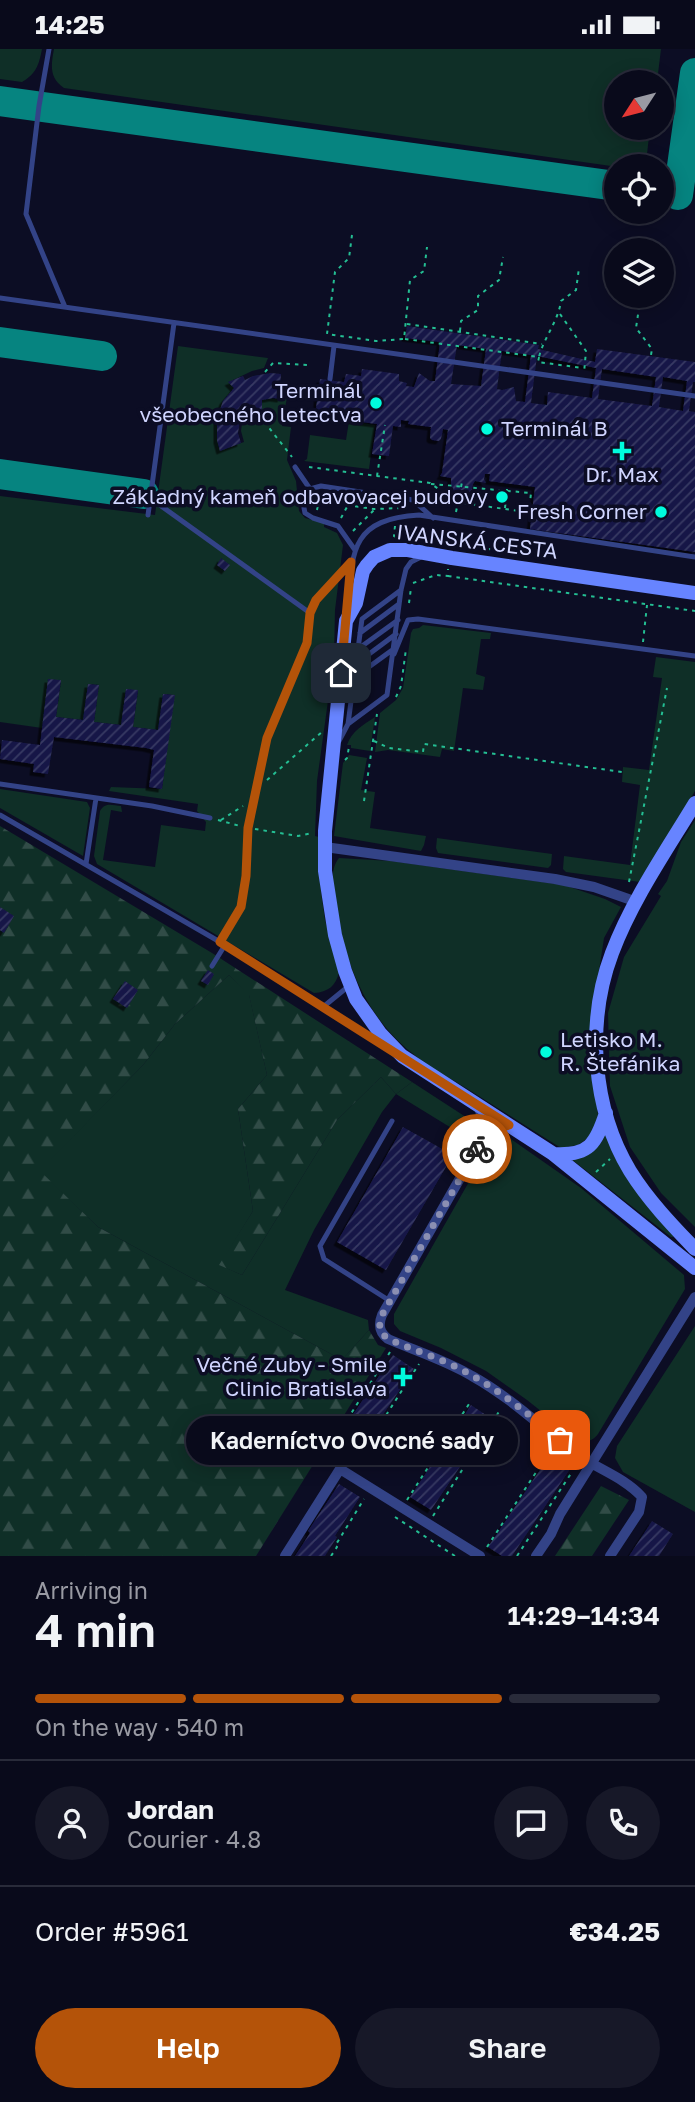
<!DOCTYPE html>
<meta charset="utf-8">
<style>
:root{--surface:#090a1b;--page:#171828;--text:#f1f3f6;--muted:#999aa3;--line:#292b3a;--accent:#b45309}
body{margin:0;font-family:"Golos Text",sans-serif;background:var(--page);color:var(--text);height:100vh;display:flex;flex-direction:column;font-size:26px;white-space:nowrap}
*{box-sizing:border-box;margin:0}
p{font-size:23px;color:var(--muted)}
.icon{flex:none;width:38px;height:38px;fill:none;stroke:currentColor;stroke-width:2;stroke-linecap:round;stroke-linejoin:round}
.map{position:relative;height:1507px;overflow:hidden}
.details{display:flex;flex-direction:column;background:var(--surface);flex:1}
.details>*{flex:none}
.needle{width:46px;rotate:234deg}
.controls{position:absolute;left:604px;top:21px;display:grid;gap:14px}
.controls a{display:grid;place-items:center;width:70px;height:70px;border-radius:50%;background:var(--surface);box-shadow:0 4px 18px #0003,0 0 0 2px var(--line);font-size:35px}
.pin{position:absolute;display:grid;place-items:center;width:60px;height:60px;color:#fff;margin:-30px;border-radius:14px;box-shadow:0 4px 10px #0006}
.courier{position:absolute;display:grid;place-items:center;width:70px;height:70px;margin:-35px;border:5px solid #b45309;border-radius:50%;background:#fff;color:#222;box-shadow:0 2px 9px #0007}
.bubble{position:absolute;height:49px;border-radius:24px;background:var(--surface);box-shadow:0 4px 18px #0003,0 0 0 2px var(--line);font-size:23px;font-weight:600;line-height:49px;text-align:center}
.headline em{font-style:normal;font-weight:600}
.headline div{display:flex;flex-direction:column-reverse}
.headline{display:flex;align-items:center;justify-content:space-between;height:119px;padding:0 35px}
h1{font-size:46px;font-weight:600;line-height:52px}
.bar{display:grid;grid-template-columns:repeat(4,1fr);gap:10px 7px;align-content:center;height:84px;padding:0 35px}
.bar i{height:9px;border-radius:5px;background:var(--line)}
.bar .active{background:var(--accent)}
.bar p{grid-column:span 4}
.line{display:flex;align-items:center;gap:18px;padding:0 35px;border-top:2px solid var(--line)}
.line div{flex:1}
.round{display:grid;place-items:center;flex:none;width:74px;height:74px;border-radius:37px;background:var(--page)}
.cta{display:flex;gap:14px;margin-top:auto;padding:14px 35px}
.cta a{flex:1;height:80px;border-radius:42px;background:var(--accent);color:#fff;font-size:28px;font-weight:600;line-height:80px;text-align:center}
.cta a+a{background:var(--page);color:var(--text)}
.status{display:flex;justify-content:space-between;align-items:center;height:49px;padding:0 35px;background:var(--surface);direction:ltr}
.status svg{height:19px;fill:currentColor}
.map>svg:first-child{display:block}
</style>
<div class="status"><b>14:25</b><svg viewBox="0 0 49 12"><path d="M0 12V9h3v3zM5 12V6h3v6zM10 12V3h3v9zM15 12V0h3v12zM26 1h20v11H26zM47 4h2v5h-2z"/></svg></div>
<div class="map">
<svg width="695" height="1507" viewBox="0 0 695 1507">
<defs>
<pattern id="forest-firs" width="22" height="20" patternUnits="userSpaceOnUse" patternTransform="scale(1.75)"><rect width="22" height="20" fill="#0f2f27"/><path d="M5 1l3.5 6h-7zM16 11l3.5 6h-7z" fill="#314c47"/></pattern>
<pattern id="building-hatch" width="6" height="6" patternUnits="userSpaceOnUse" patternTransform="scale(1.75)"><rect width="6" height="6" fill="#171847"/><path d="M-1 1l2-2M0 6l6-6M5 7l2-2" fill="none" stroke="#383963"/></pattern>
<filter id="shadow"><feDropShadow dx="-3.5" dy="3.5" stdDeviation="0" flood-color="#0009"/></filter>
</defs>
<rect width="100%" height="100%" fill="#0c0d24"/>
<path fill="#0f2f27" d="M0,0H42C39,16 36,25 22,33L0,30Z
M54,0H661L657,33H616V79H650L647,105L627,114L611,117L64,39C49,29 51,16 54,0Z
M178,297L268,309L264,319L252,322L229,333L234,339C217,357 213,379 221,401L244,393L241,382L243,366L255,370L262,351L268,349L281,350L284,340L288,342L282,377L291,378L287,411L296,432L299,462L305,469L324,474V478L337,484L343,496L335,561L334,608L317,732L315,787L319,788L321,843L325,871L339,923C336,937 328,943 314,944L97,815L94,807L100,762C105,753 112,756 121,757L122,763L111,761L103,811L155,818L161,776L205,782L206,773L197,762L198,755L109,742L111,738L162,740L174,646L163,645L158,681L133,678L138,642L126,640L121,676L94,673L99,636L88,635L83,671L56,668L61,632L49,630L42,679L0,673V447L155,466Z
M349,372L375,376L369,420L304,412L307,410L310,386L346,391Z
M423,576L491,584L490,590H481L476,625L485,628L483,641L463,639L454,702L442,700L440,708L388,701L375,703L380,664L396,651L403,639L411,584L413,580L419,579Z
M656,608L695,613V742L640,833L566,823L563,820L564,807L630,816L640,736L622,733L623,718L649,721L662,629L653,628Z
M375,668L370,702L351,699V696H347C352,682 363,676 375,668Z
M349,706L367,709L361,741L375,743L370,779L426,787L424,796L421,802L334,787L343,714Z
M0,740L87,753L90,759L83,807L0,759Z
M695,771V1178L661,1144L630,1098L610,1037L608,964L624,908L661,847L658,845L667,832L681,793Z
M437,789L552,805L551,816L548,819L438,804L436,799Z
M339,809L391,812L564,836L605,850L621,858L604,889L596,941L594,1034L598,1066L595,1084L578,1096L561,1099C529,1079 498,1059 466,1039C448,1028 428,1018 412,1004C369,970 346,919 338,866C335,848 327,824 339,809Z
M229,926L249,945L267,1026L238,1060L253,1162L220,1216L242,1226L337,1071L381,1028L396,1045L412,1033L472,1072L471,1091L396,1045L382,1063L314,1181L285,1241L368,1271L369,1281L342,1311L98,1178L39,1122L143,1016L175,975Z
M605,1084C626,1124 641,1154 674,1186L673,1188H671L570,1109C585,1104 602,1101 605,1084Z
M508,1088L581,1139L684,1226L685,1240L598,1385C592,1393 585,1394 576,1390L527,1351L486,1322L441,1299L400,1282L394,1275V1265L487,1101L497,1089Z
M695,1277V1463L623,1423L615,1409L617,1397Z"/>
<path fill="url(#forest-firs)" d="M0,777L212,904L412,1033L396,1045L381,1028L337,1071L242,1226L219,1216L253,1162L238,1060L267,1026L249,946L229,926L175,975L143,1016L40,1122L98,1178L342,1311L369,1281L378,1296L386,1299L256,1507H0Z
M601,1437L629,1451L592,1507H555Z"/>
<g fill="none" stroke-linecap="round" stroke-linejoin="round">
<path stroke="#068480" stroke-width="30" d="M0,52L616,137
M678,146L695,24
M0,293L102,307
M0,425L144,445"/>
</g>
<path fill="url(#building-hatch)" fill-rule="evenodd" filter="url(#shadow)" d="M407,277L539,296L538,300L595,313L597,300L695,313V333H693L689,362L695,363V503L530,480L535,438L489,432L490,425H485L484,430L486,434L475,432L473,435L471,445L451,442V429L440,427L442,424L448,381L443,380L441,390L439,392L432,391L430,389L431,378L408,375L409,372L401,371V378L393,377L389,407L372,405L377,375L315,367L320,330L344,333L346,325L361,327L362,320L399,325V332L407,334L406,337L414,338L419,324L430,332H435L440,293L405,289ZM457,296L486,300L481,337L451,335ZM502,302L531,306L525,353L516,352L514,338L502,341L497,340ZM537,307L596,319L592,349L548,343L547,356L531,354ZM602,320L656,328L652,357L598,350ZM663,328L687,332L683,362L659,358Z
M271,324L281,325L280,339L284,340L281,350L273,349L262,351V363L255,370L241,365L238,384L241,394L220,402L217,391V370L223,352L234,339L228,333L243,327L245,331L253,327Z
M221,509L230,516L225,522L217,516Z
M48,630L61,631L56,668L83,671L88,635L99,636L94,673L121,676L126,640L138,641L133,678L158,681L163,645L175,646L162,740L149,738L154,701L146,699L54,688L48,725L33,723L34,715L0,710L2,691L40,696Z
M0,858L14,867L4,884L0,881Z
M208,921L214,925L208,936L201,932Z
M125,932L138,941L127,959L113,950Z
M403,1078L453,1106L386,1221L337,1193Z
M393,1306L414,1320L352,1411L331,1398Z
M471,1356L492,1370L431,1461L410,1448Z
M550,1406L570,1420L512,1507H502L488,1498Z
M339,1435L360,1448L335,1487L337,1488L325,1507H295L310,1484L308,1482Z
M652,1472L673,1485L659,1507H629Z"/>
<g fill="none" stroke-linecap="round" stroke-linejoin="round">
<path stroke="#24be93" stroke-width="2" stroke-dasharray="3.5 5" stroke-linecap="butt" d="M352,186L349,209L335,223L327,285L376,292L404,290L410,231L424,222L427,198
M651,247V252L639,259L636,279L652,300L651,306
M560,265L586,302L584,324
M407,275L542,295
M460,282L461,272L478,261V247L499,231L503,208
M405,290L539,308C544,288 558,273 561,252L576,241L579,219
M539,308L538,313L583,319
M265,323L273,314L309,316
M259,366L292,408
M309,418L430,434L457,453L532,464
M377,427L385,376
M431,435L531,444L529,463
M313,451L374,460L401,459
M505,459L507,440
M317,461L320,445
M456,463L462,433
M341,469L348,456
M582,470V467
M395,477L394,487L396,488
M353,482L374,461
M453,495L503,502
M451,497L453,479
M448,527L695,562
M413,534L436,526L448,527V520
M409,554L411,539
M643,593L647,556
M396,648L401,637L406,600
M374,692L389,699L423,703L424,695L622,723
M345,711L347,709L349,698H347
M267,731L323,682
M364,752L377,665
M218,771L240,777
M221,771L243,757
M255,780L298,787L312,784
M629,833L667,639
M596,1123L610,1110
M340,1410L328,1401L390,1303
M354,1416L419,1315
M407,1451L469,1355
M433,1467L500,1361
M395,1468L455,1507
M487,1498L550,1402L569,1414
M331,1507L337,1498L335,1497L364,1450
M517,1507L572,1423"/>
<path stroke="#334387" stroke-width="5" d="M49,0L39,57L26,165L65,258
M0,249L695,347
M330,330L334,297
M295,418L310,440
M157,454L310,564
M148,466L174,274
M355,501L338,477L313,469L305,464L302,449L310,440L321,437L413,451L433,469
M348,560C352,503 350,470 419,466L695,508
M360,584L399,555
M358,600L398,571
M394,605L408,571L418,570L695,607
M357,614L396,585
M355,628L395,599
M348,675L362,570L401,541
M339,692L348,675L387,646L401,541L406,520L411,513L423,507
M0,735L152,757L210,769
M0,766L220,893L385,997
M86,815L96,749
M220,893L241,858L246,827L248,779L267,689L307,594L310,564L316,551L351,513
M212,917L225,896
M323,958L350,936
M390,1252L324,1210L320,1197L392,1072"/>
<path stroke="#334387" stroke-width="10" d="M325,798L555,830L594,838L637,853
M478,1056L487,1082
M509,1076L487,1082L382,1266C378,1276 379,1283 388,1290C416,1302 445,1311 472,1327C510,1348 541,1378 575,1404C597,1420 624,1428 642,1448L639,1463L610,1507
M285,1507L340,1420L480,1507
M536,1507L551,1485L560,1465L695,1248"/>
<path stroke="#6784ff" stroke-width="14" d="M695,544L452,509L408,501H390L374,508L367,516L363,522L356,554L346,572L325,782V822L335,886L345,922L356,950L380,984L402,1007L552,1104L695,1219
M695,754C666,802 632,851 612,904C586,973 592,1059 630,1122C648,1151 672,1176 695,1200
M554,1105C589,1107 596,1095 606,1064"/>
</g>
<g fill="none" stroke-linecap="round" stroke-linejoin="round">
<path stroke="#8b8fb2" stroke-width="7" stroke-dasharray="0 12.6" d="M477,1100L382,1266C378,1276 379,1283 388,1290C416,1302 446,1311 473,1327C504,1345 532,1368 560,1391"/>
<path stroke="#b45309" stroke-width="9" d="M341,624L351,513L316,551L310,564L307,594L267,689L248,779L246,827L241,858L220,893L509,1076L487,1082L477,1100"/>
</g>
<g fill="#00fbdd" stroke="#0c0d24" stroke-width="2.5">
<circle cx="376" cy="354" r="7"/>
<circle cx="487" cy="380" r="7"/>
<path d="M618.5 391.5h7v7h7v7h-7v7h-7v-7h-7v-7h7z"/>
<circle cx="502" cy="448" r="7"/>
<circle cx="661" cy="463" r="7"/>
<circle cx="546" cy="1003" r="7"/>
<path d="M399.5 1317.5h7v7h7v7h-7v7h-7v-7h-7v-7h7z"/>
</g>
<g text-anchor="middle" stroke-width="7" stroke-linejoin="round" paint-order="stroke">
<g font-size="21" fill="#d0d5ff" stroke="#0c0d24" text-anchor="end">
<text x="362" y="349">Terminál<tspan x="362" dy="24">všeobecného letectva</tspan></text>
<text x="501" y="387" text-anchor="start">Terminál B</text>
<text x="622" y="433" text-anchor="middle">Dr. Max</text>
<text x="488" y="455">Základný kameň odbavovacej budovy</text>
<text x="647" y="470">Fresh Corner</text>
<text x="560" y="998" text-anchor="start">Letisko M.<tspan x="560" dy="24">R. Štefánika</tspan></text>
<text x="387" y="1323">Večné Zuby - Smile<tspan x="387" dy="24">Clinic Bratislava</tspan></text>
</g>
<g font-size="21" fill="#d0d5ff" stroke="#0c0d24">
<text transform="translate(477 493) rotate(7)" y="7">IVANSKÁ CESTA</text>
</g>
</g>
</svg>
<div class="controls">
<a><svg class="needle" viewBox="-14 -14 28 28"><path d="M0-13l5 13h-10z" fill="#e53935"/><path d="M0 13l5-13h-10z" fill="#999aa3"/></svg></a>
<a><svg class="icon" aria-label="locate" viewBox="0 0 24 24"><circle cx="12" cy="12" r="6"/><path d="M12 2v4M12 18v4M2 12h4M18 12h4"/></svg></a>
<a><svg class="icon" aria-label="layers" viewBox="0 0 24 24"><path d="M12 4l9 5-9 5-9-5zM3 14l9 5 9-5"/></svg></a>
</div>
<div class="pin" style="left:560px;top:1391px;background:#ea580c"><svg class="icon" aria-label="bag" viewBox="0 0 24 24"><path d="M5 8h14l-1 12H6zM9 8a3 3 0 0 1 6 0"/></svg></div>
<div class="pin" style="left:341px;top:624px;background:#1f2937"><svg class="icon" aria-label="home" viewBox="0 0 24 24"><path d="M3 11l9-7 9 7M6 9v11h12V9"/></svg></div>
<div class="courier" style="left:477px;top:1100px"><svg class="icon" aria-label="bike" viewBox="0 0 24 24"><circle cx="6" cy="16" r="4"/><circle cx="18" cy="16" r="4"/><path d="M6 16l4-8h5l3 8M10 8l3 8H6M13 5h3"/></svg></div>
<div class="bubble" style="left:186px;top:1367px;width:332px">Kaderníctvo Ovocné sady</div>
</div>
<section class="details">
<div class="headline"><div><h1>4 min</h1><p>Arriving in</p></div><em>14:29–14:34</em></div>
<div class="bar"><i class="active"></i><i class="active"></i><i class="active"></i><i></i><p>On the way · 540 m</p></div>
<div class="line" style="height:126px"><a class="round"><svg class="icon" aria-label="person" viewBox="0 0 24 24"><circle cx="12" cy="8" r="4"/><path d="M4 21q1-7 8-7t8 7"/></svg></a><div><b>Jordan</b><p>Courier · 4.8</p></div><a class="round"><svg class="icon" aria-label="chat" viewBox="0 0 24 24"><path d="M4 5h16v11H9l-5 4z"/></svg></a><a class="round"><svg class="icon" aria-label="phone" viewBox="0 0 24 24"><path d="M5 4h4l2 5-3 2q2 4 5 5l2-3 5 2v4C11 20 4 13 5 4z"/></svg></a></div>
<div class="line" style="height:91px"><div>Order #5961</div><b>€34.25</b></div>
<div class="cta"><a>Help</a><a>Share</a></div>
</section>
